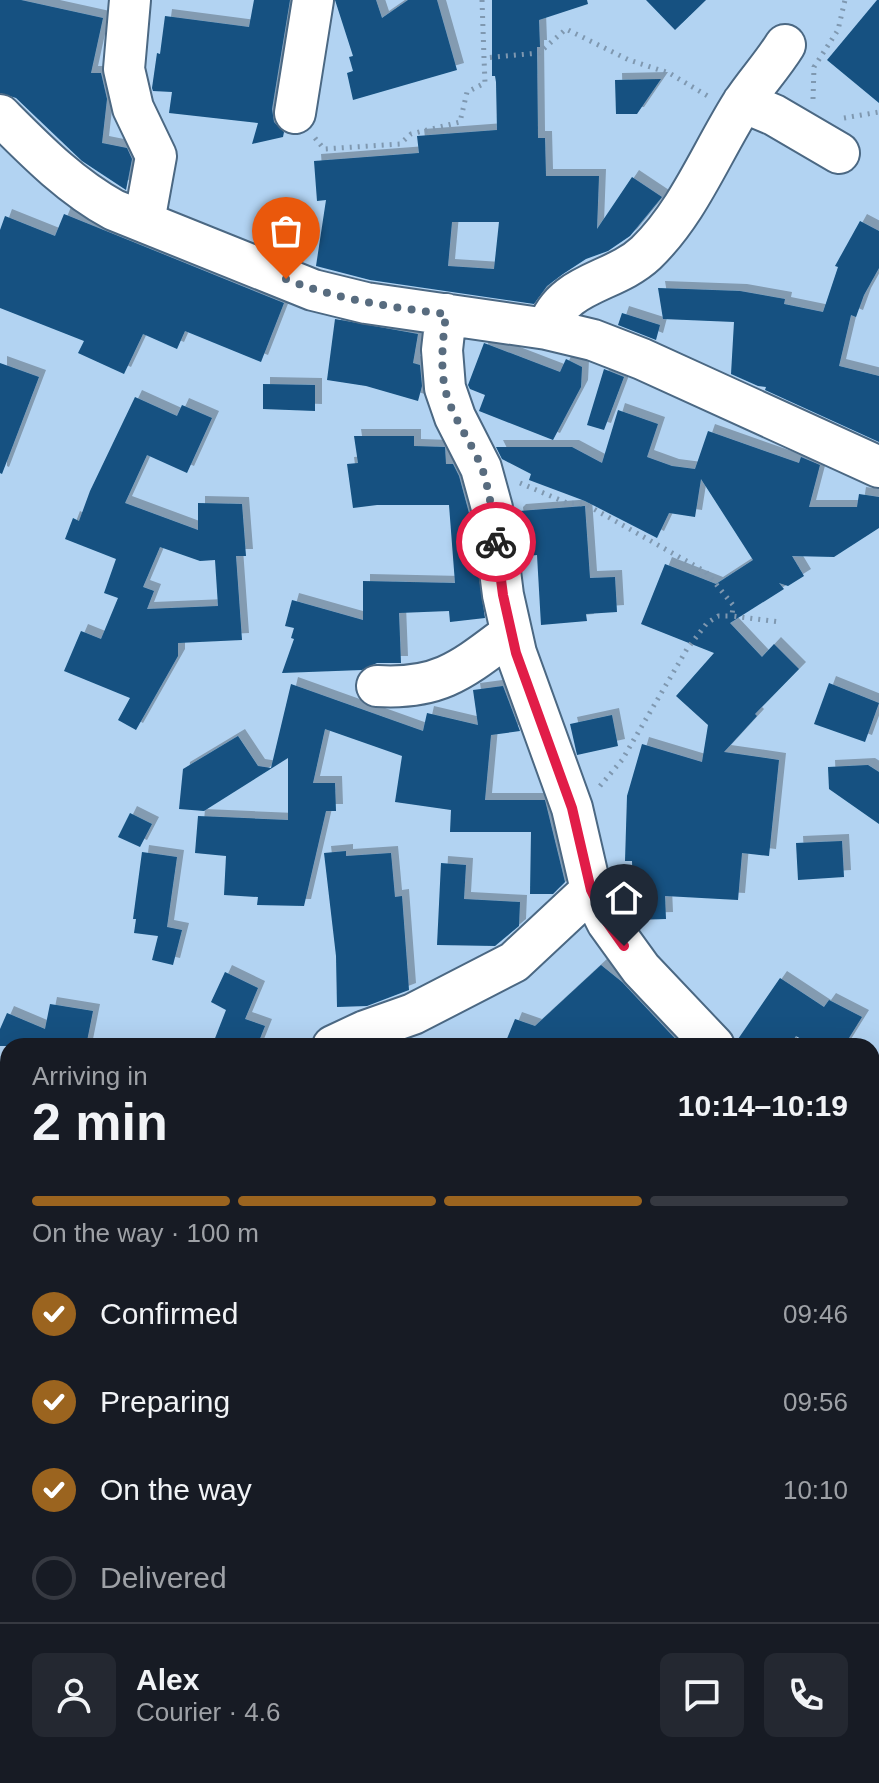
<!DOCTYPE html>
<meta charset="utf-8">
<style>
:root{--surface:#171b24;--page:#242831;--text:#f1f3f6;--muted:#9ea1a6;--line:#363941;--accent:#9b641f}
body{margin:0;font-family:Arial,sans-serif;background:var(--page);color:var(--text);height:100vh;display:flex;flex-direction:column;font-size:30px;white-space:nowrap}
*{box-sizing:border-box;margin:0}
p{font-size:26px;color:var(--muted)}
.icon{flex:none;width:44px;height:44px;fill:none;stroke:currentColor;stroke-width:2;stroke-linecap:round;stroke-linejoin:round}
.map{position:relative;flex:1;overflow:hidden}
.panel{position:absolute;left:0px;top:1038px;width:880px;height:746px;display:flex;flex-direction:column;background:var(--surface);border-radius:24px 24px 0 0;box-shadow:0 8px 32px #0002}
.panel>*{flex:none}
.pin{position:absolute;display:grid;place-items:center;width:68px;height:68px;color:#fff;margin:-82px -34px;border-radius:50% 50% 50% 0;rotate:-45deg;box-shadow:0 0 8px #0007}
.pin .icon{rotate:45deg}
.courier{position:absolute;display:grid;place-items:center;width:80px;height:80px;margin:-40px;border:6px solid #e11d48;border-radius:50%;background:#fff;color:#222;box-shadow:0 2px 10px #0007}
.head em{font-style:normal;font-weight:800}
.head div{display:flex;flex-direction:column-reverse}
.head{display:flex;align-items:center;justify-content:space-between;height:136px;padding:0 32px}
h1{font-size:52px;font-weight:800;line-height:60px}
.bar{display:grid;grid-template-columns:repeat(4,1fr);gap:12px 8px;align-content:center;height:96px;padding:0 32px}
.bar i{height:10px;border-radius:6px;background:var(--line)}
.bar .selected{background:var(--accent)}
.bar p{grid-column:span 4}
.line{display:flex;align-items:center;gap:20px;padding:0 32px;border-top:2px solid var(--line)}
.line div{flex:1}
.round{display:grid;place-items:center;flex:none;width:84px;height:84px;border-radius:12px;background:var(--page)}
ol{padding:0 32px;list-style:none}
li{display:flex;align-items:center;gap:24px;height:88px}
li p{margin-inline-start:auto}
li .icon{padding:8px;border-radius:50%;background:var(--accent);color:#fff;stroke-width:4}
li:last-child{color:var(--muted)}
li i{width:44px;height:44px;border:4px solid var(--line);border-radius:50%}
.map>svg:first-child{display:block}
</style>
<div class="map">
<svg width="879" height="1783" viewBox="0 0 879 1783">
<defs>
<filter id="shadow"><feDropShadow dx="7" dy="-7" stdDeviation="0" flood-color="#0004"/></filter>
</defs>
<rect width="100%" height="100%" fill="#b2d3f2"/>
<path fill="#145181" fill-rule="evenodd" filter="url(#shadow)" d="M0,0H21L103,18L91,73H101L107,99L102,143L127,148L132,159L126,190L82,161L16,98L0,93Z
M254,0H290L272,109L274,122L284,132L283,137L252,144L258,123L169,113L172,92L153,91L152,88L157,53L160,54L165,16L249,27Z
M335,0H376L382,18L408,0H437L457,70L353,100L347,73L353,71L349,57L353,56Z
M492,0H587L588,4L539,20L540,47H537L538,138H545L546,176H599L597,229L632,177L662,197L630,236L608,251L586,259L563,274L547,286L534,304L370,280L316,266L326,200L317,201L314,161L419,153L417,136L497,130L496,82L495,76H492ZM452,222H499L494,269L448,266Z
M646,0H706L675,30Z
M877,0H879V103L827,60Z
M661,79L637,114H616L615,80Z
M64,214L284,303L261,362L185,331L177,349L143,334L124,374L78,353L84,341L0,308V230L5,216L55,236Z
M860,221L879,231V268L864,295L856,317L851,315L839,366L879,376V442L765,390L766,387L758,386L731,374L734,322L663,319L658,288L740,291L785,299L784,304L823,312L838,267L835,266Z
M622,313L660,325L656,340L618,325Z
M335,319L418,334L413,363L420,365L422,386L418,401L366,386L327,380Z
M484,343L560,372L566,359L582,367L581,387L553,440L479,411L485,395L470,389L468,385Z
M0,363L39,377L2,474L0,473Z
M604,369L624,377L604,430L587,425Z
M263,384L315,385V411L263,409Z
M135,397L177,416L182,405L212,418L187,473L147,455L125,503L198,530V503L242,504L246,556H236L242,640L178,643V656L136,730L118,720L130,698L64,671L81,631L101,639L118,598L104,593L116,559L65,539L73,518L79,521L90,491ZM160,547L200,561L215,560L218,606L147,609L154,591L143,587Z
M618,410L658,424L647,457L672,466L695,469L708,431L799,463L801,457L820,465L809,507H857L859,494L879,497V528L834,557L792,556L804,576L788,586L779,583L784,589L730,623L762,657L774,644L799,669L755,714L757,716L724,752L779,760L769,856L742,853L738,900L665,896L666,919L634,920L632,861H625L627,796L642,744L702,762L708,725L676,696L714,653L641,624L665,564L716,584L753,560L701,479L695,517L669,513L657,538L585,501L529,480L531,474L502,459L496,447H572L602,463Z
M354,436H414V446L445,447L446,464H453L459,476L469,513L485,618L450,622L449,611L399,613L401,663H377L362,670L282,673L294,639L291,638L294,628L285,626L292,600L363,620V581L455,583L449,505H377L353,508L347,464L358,463Z
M585,506L590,578L615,577L617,612L586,614L587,621L541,625L537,555L521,557L516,514L519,511Z
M829,683L879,703L865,742L814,724Z
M291,684L423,731L427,713L478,725L473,690L503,686L520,731L491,735L485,800H545L565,882L553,894H530L531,832H450L451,810L395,802L402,756L325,729L313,783H335L336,811H326L304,906L257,905L258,897L224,895L226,856L195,853L198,816L288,820V758L204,811L179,809L183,769L238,736L258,766L271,768Z
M612,715L618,746L577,755L570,724Z
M868,765L879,772V824L829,789L828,767Z
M130,813L152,824L140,847L118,837Z
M842,841L844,877L798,880L796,843Z
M346,851V856L391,853L395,897L402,896L409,990L367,1006L337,1007L336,956L324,853Z
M142,852L177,857L167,927L182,930L173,965L152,960L158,936L134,933L136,919H133Z
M441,863L466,865L464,899L520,902L519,926L495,946L437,945Z
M601,965L622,982L682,1046H504L515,1019L535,1026Z
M225,972L258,988L245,1019L265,1026L257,1046H212L226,1010L211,1002Z
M780,978L824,1007L829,1000L862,1017L844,1046H813L796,1036L789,1046H736V1042Z
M50,1004L93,1011L86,1046H0V1029L7,1013L45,1029Z"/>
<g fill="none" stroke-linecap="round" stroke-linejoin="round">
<defs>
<path id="minor" d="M130,0L124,69L133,108L156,156L144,222
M743,102L774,115L839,153
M295,113L313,0
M0,115C35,150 70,186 114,210L313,290L366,303L547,329L593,340L642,359L879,467
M446,314L442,350L445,388L455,417L481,468L492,508L503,595L516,653L572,808L591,890L607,922L641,969L714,1046
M547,329C563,281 613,284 646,253C689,211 710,155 742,104C755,84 772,66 785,45
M377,686C440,690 463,669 511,633
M333,1046L365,1031L413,1014L514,962L591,890
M872,1204L879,1212"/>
</defs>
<use href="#minor" stroke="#4b6883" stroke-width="44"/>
<path stroke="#7f98b0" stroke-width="5" stroke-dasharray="2 6" stroke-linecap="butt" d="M482,0L484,58L539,53L566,29L629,60L669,73L711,98
M813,99L814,67L838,30L845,0
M844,118L879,112
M315,138L324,149L400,144L411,134L460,122L467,92L485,83L484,58
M520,483L567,503L585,504L706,572L733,605L732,616L780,622
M600,786L622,760L687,649L707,623L718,616H732"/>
<use href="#minor" stroke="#fff" stroke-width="40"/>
</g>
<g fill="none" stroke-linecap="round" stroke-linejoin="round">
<path stroke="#586c7f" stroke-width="8" stroke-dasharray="0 14.4" d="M286,279C338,300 391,307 446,314C443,338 440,364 445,389C452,418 471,441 482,468C490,492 493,518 496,542"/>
<path stroke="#e11d48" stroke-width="10" d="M496,542L503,595L516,653L572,808L591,890L607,922L624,946"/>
</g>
</svg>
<div class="pin" style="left:286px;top:279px;background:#ea580c"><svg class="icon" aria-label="bag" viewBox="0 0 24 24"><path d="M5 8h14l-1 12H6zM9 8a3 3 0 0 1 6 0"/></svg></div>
<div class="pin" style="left:624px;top:946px;background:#1f2937"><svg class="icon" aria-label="home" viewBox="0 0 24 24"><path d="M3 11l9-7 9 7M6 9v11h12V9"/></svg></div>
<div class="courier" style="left:496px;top:542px"><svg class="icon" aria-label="bike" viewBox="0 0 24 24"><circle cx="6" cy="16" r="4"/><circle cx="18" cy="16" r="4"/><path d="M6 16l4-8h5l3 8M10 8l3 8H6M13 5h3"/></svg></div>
<section class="panel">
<div class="head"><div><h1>2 min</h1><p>Arriving in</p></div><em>10:14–10:19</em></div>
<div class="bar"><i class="selected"></i><i class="selected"></i><i class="selected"></i><i></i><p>On the way · 100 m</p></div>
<ol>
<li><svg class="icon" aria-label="check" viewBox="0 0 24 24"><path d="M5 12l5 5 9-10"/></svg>Confirmed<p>09:46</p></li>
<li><svg class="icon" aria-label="check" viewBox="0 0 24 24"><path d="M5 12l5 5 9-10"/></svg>Preparing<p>09:56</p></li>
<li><svg class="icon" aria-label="check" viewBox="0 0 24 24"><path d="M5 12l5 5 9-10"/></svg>On the way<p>10:10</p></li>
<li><i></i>Delivered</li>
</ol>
<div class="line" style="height:144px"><a class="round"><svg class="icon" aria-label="person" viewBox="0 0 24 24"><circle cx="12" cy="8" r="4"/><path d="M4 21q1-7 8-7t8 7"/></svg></a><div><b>Alex</b><p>Courier · 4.6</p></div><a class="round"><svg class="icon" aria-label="chat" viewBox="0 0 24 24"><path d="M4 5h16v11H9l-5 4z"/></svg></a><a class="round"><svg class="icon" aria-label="phone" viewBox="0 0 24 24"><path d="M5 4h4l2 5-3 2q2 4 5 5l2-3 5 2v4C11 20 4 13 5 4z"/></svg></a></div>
</section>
</div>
